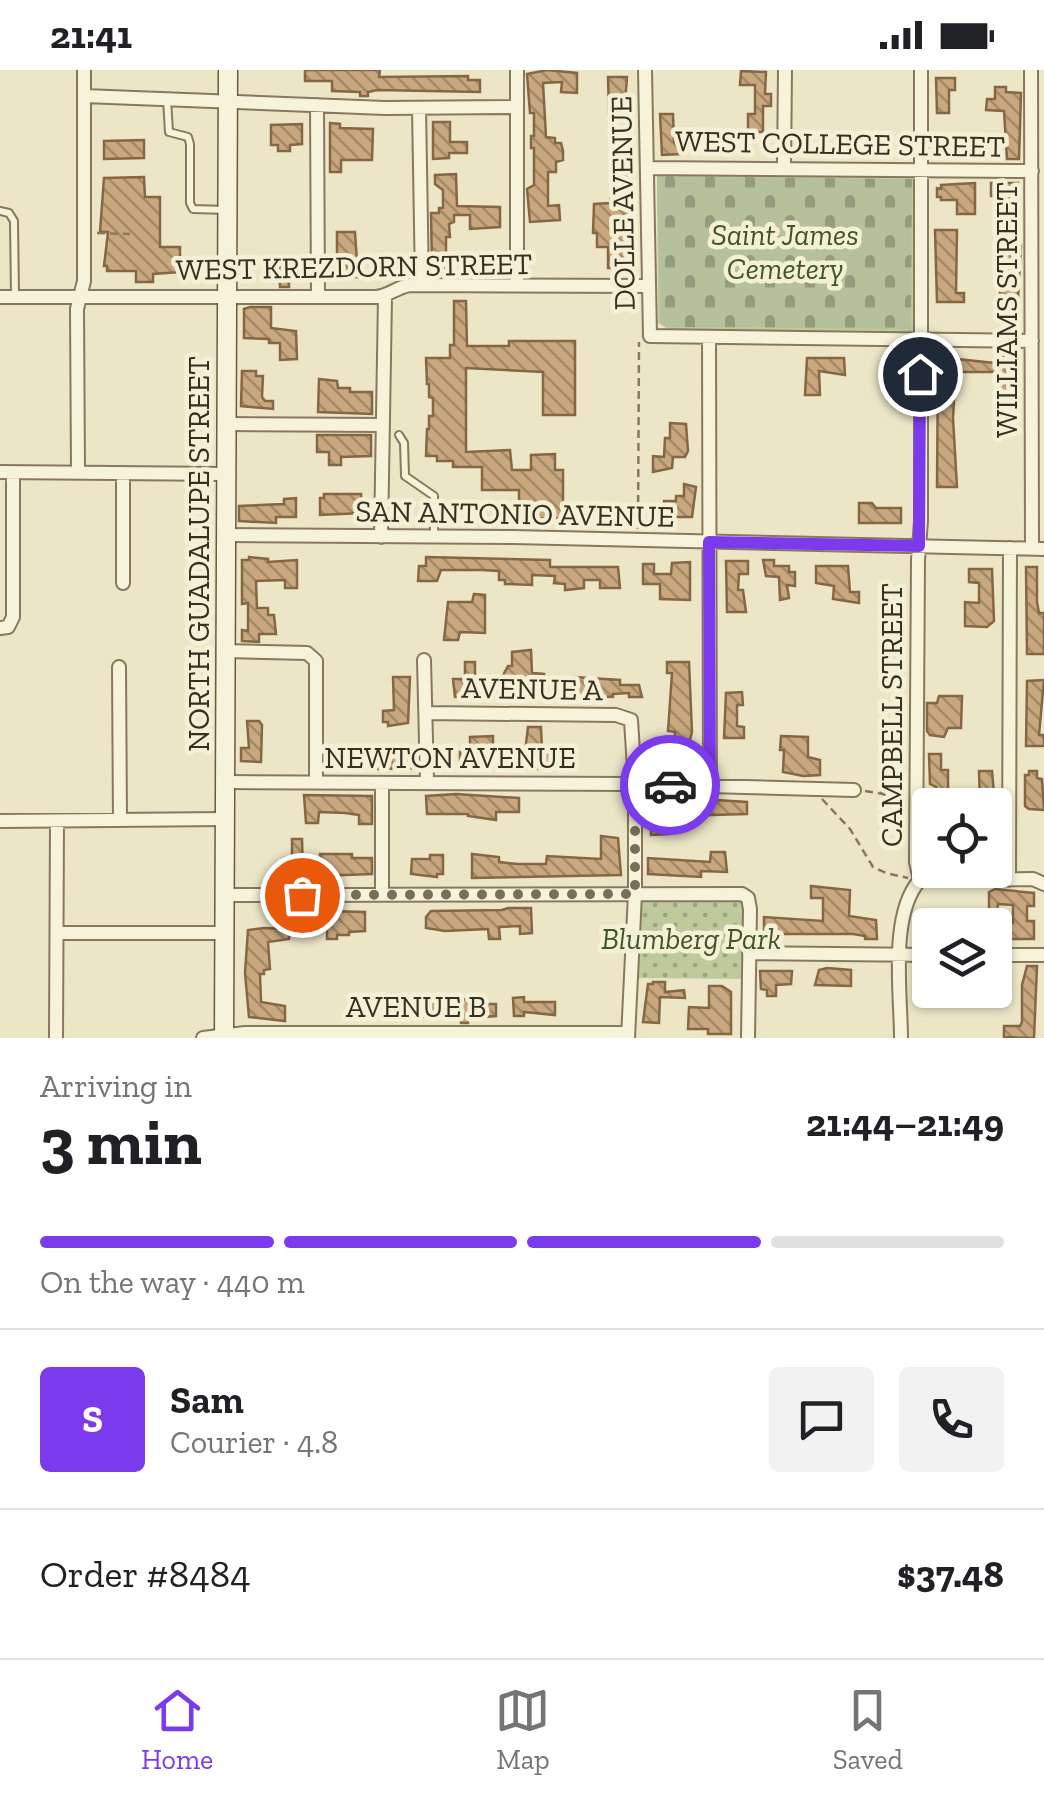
<!DOCTYPE html>
<meta charset="utf-8">
<style>
:root{--surface:#fff;--page:#f2f2f2;--text:#202124;--muted:#757577;--line:#e0e0e0;--accent:#7c3aed}
body{margin:0;font-family:"Zilla Slab",serif;background:var(--page);color:var(--text);height:100vh;display:flex;flex-direction:column;font-size:38px;white-space:nowrap}
*{box-sizing:border-box;margin:0}
p{font-size:32px;color:var(--muted)}
.icon{flex:none;width:55px;height:55px;fill:none;stroke:currentColor;stroke-width:2;stroke-linecap:round;stroke-linejoin:round}
.map{position:relative;height:968px;overflow:hidden}
.side{display:flex;flex-direction:column;background:var(--surface);flex:1}
.side>*{flex:none}
.tools{position:absolute;left:912px;top:718px;display:grid;gap:20px}
.tools a{display:grid;place-items:center;width:100px;height:100px;border-radius:10px;background:var(--surface);box-shadow:0 2px 8px #0004;font-size:50px}
.pin{position:absolute;display:grid;place-items:center;width:85px;height:85px;color:#fff;margin:-42px;border:5px solid #fff;border-radius:50%;box-shadow:0 2px 10px #0007}
.courier{position:absolute;display:grid;place-items:center;width:100px;height:100px;margin:-50px;border:8px solid #7c3aed;border-radius:50%;background:#fff;color:#222;box-shadow:0 2px 12px #0007}
.head em{font-style:normal;font-weight:700}
.head div{display:flex;flex-direction:column-reverse}
.head{display:flex;align-items:center;justify-content:space-between;height:170px;padding:0 40px}
h1{font-size:65px;font-weight:700;line-height:75px}
.bar{display:grid;grid-template-columns:repeat(4,1fr);gap:15px 10px;align-content:center;height:120px;padding:0 40px}
.bar i{height:12px;border-radius:8px;background:var(--line)}
.bar .current{background:var(--accent)}
.bar p{grid-column:span 4}
.line{display:flex;align-items:center;gap:25px;padding:0 40px;border-top:2px solid var(--line)}
.line div{flex:1}
.round{display:grid;place-items:center;flex:none;width:105px;height:105px;border-radius:10px;background:var(--page)}
.status{display:flex;justify-content:space-between;align-items:center;height:70px;padding:0 50px;background:var(--surface);direction:ltr}
.status svg{height:28px;fill:currentColor}
.tabs{display:flex;justify-content:space-around;align-items:center;height:140px;border-top:2px solid var(--line);background:var(--surface);font-size:28px;color:var(--muted)}
.tabs a{display:grid;justify-items:center;gap:5px}
.tabs .current{color:var(--accent)}
.map>svg:first-child{display:block}
</style>
<div class="status"><b>21:41</b><svg viewBox="0 0 49 12"><path d="M0 12V9h3v3zM5 12V6h3v6zM10 12V3h3v9zM15 12V0h3v12zM26 1h20v11H26zM47 4h2v5h-2z"/></svg></div>
<div class="map">
<svg width="1044" height="968" viewBox="0 0 1044 968">
<defs>
<pattern id="grass-dots" width="8" height="8" patternUnits="userSpaceOnUse" patternTransform="scale(2.5)"><rect width="8" height="8" fill="#beca9b"/><path d="M2 2h.1M6 6h.1" fill="none" stroke="#9ba47e" stroke-width="1.8" stroke-linecap="round"/></pattern>
<pattern id="cemetery-stones" width="16" height="16" patternUnits="userSpaceOnUse" patternTransform="scale(2.5)"><rect width="16" height="16" fill="#b6c09a"/><path d="M2 7V4a2 2 0 0 1 4 0v3zM10 15v-3a2 2 0 0 1 4 0v3z" fill="#959c7d"/></pattern>
<pattern id="building-back-hatch" width="6" height="6" patternUnits="userSpaceOnUse" patternTransform="scale(2.5)"><rect width="6" height="6" fill="#c9a87f"/><path d="M-1 5l2 2M0 0l6 6M5-1l2 2" fill="none" stroke="#a48968"/></pattern>
</defs>
<rect width="100%" height="100%" fill="#ece6c7"/>
<path fill="url(#grass-dots)" fill-rule="evenodd" d="M657,104L913,106L915,110L914,260L909,263L671,261L658,253ZM658,107L911,109L910,258L666,257L660,253Z
M739,830L744,838L743,909L638,908L641,831Z"/>
<path fill="url(#cemetery-stones)" d="M657,106L912,109L911,259L666,257L660,253Z"/>
<path fill="url(#building-back-hatch)" stroke="#856744" stroke-width="2.5" d="M305,0H380L379,7L468,6V10H480V22L377,20L368,22V26H360V22L332,21V11H305Z
M547,0L577,3V23L561,22L562,12L543,13L546,67L555,68V73H561L563,81V90L556,92V102H548V136L559,135L560,150L530,152L527,119L534,115V78H531V66H534V43H530L527,4Z
M741,1L766,2L765,24H771V36H763V62H748V44H755V15H740Z
M608,7H627L624,45H609Z
M936,8H955V20H949V43H937Z
M995,17H1006V22L1021,23L1019,89H1007L1004,41L986,40L987,29H995Z
M660,44H673L674,72H680L681,84L662,85Z
M433,52H450V72H467V83H449V88L433,89Z
M330,53L340,54V58L373,59L372,90H341V102H330Z
M302,54V74L290,75V81H278V75H271V55Z
M627,68L630,198H608V177H597V163H593L594,134L610,133L613,115H616V69Z
M144,70V88L104,89V71Z
M456,104L457,136L500,137V157L470,159V145H454V152L449,154L450,167H446V186H451V199H436L432,197L431,143H439V138H443V120L435,114V105Z
M144,107L145,127H160V177H180V202L153,204V212H136V201H107V196H104L108,162H100L104,108Z
M975,113V144H957V130H941V127H937V118L941,119V115Z
M991,113H1018V125H1013V142L1017,143L1018,176H1021L1018,227H1000V210H995L996,188H1005V167H1000L999,126H991Z
M935,160H957L956,223H964V232H937Z
M337,162H355L358,207H328V190H337Z
M282,191H306V207L289,209V217H280L279,197H282Z
M454,231H466L467,276H509V271H575V345H543V302L466,298V382L510,380L512,400H531V385L555,384V400H563V448L519,449V420H482V397H453V391H437V386H426L427,359H429V346H433V328L429,327V314H427L426,288H450V275H454Z
M250,237H271V258L296,261L297,289L280,290V273H269V269L244,268V239Z
M995,281H1003V286H1015L1017,319L1014,348H1002L996,302H959L956,297L953,348L957,417H937L938,287L995,293Z
M807,288H844L845,305L819,301L820,325H805Z
M242,301H256V306H263L262,327L265,331H273V339L241,336Z
M319,309L337,311L338,318H350V322H372V344L318,342Z
M670,353L686,354L688,381L685,387H673L672,398L653,402V386L664,387L665,368H670Z
M317,365H371V386L341,387V395H329V382H317Z
M684,414L696,417L692,447H664V431H676V426H684Z
M324,424H361L362,443L320,445V428H324Z
M296,428V447H276V453L239,451V436L284,434V429Z
M859,433H872L876,438H901V453H859Z
M249,487L268,489V492L297,490V518H285V510L256,511L257,538H268V545H274L276,564H259V572L242,571V560L248,561V533L242,534V490H249Z
M426,487L550,490V497H618L620,518H600V510H584V518L565,520V514L554,513L555,506L532,505V515L505,514V510H499V501L482,500H441L437,511H418L419,496H426Z
M763,490H774V496H789V502H795V516L787,515L789,528L780,530L779,507L766,506Z
M726,491H748V504H739L738,520H743L746,542H727Z
M690,492V530L660,529V514H643V494H654V504H671L672,493Z
M816,496H848L850,522H859V533L833,529L834,516L816,513Z
M1026,497H1037V532L1039,543H1044V584H1027Z
M969,499H992L994,551L987,557L965,556V532L979,533V513L969,512Z
M474,524L485,525V563L460,562L458,570H444L448,532H472Z
M531,580L532,603L544,604V626L455,627L453,609H465V592H475V608L501,609L508,596H512V582Z
M667,592H689L692,662L681,703L659,702L658,690H674L675,662L668,661L672,603H667Z
M393,607H410L408,653L388,656V652H383V641L394,640Z
M574,607L620,610V615H639L642,627H629V623L613,624V627L574,626Z
M1044,610L1039,665H1044V676H1026L1027,611Z
M742,622L743,635H737V656L744,657V668H724L726,623Z
M939,626H962L961,658H948L944,667L930,665L927,661V633H937Z
M247,651H259L262,655L261,692L241,691V678H249Z
M528,657H541L542,681L569,682L568,699L537,696V699H523Z
M493,666V687H475L470,698H460V682H470V667Z
M781,666L808,667V687L820,690V705L803,706L783,702L784,680H780Z
M375,683L416,685L417,698L378,699V695H374Z
M929,684H941V700H948V727L956,726V735H936V717L930,714Z
M979,701H992L995,735L980,733Z
M1029,701H1037V708L1042,709L1044,740L1029,739L1025,736V705H1029Z
M456,724L519,728V742H496V750L468,746V744H427L426,726Z
M304,725L372,726V754H359V745L345,743L319,742L318,753H306Z
M700,729L747,732V744L677,746L679,730Z
M651,742H677V756H669V764L651,765Z
M601,766L618,768L621,805L472,808V784L499,787V792L518,794H546L547,786L601,789Z
M292,769H302L303,805L283,806L285,788H292Z
M711,782H725L727,802L701,801V807L648,804V788L710,792Z
M320,784H352V788H372V804L320,806Z
M430,785H443V804H437V807L411,804L412,789H430Z
M811,816L850,820L849,846L876,850L877,869H865V866L853,864H764V847L823,851V828H811Z
M995,819L1034,823V836H1027V851H1034V869H995V858H1005V852L1013,853V835L998,834L997,842H989V822Z
M508,838H531L532,863L520,864V856L499,857L500,869H489L488,859L445,861L426,858V847L431,841L502,840Z
M327,841L365,842V861L349,862V865H337V869H327Z
M264,858L289,859V869L268,872L270,899L264,900V904H260L261,932L285,936V951L249,947L245,903L248,860Z
M1027,896H1037L1034,968L1004,967V956H1020L1022,952V915Z
M827,898L851,900V916L815,915L819,900Z
M760,901H792L791,914L776,915V926H767V920L761,919Z
M653,912H665V922L684,920L685,928L660,927L659,953L643,952L648,914H653Z
M709,916H722L731,922V964H708V959H688L689,937L709,938Z
M388,924H399L401,930H439V933L468,929V934H496V946L484,947V941L468,942V953H461L460,946L450,945L395,948L390,945Z
M524,927V932H555V945L524,942V946H514L513,928Z"/>
<g fill="none" stroke-linecap="round" stroke-linejoin="round">
<defs>
<path id="lane" d="M167,29L169,62L188,67L190,74V133L193,139L226,140
M0,141L9,143L14,151L15,226
M399,365L404,373L405,406L434,426V465"/>
<path id="street" d="M517,0V215
M645,0L650,266L1032,271
M1031,0L1032,479
M84,26L385,38L517,37
M317,35L318,227
M419,38L422,214
M647,98L1032,101
M784,98L785,0
M0,227H375C388,227 396,217 410,215L649,216
M709,267L710,716
M226,354L383,355
M0,402L226,404
M78,402L77,239L84,211V0
M226,465L513,467L1044,479
M381,467L385,227
M123,513V403
M0,558L8,557L13,547V403
M225,581L307,583L316,591V712
M424,590L427,712
M119,597L120,750
M426,643L616,645L631,650L635,714V824L628,968
M225,712L635,714L854,720
M382,713V824
M0,751L225,749
M920,810L916,792L918,490L921,451V0
M920,810L1033,809L1044,814
M1009,810L1010,478
M225,825L742,824L748,828L750,839L748,968
M58,863H224
M749,883L930,885
M995,885H1044
M56,968L57,751
M203,968L245,963H628
M901,968C901,924 889,844 920,810"/>
<path id="secondary" d="M224,968L228,0"/>
</defs>
<use href="#lane" stroke="#87795d" stroke-width="10"/>
<use href="#street" stroke="#87795d" stroke-width="16"/>
<use href="#secondary" stroke="#695a40" stroke-width="21"/>
<path stroke="#87795d" stroke-width="2.5" stroke-dasharray="8 5" stroke-linecap="butt" d="M955,114H957
M97,163L130,164
M638,459L639,272
M865,721L883,724L905,734
M880,722L906,724
M822,729L850,759L873,797L886,803L908,808"/>
<use href="#lane" stroke="#f7f3da" stroke-width="6"/>
<use href="#street" stroke="#f7f3da" stroke-width="12"/>
<use href="#secondary" stroke="#f7f3da" stroke-width="18"/>
</g>
<g fill="none" stroke-linecap="round" stroke-linejoin="round">
<path stroke="#776f5a" stroke-width="10" stroke-dasharray="0 18" d="M302,825L635,824V714L670,715"/>
<path stroke="#7c3aed" stroke-width="12" d="M670,715L710,716L709,472L919,476L920,304"/>
</g>
<g text-anchor="middle" stroke-width="9" stroke-linejoin="round" paint-order="stroke">
<g font-size="30" fill="#382f20" stroke="#f4f0d6">
<text transform="translate(840 74) rotate(1)" y="10">WEST COLLEGE STREET</text>
<text transform="translate(623 133) rotate(-91)" y="10">DOLLE AVENUE</text>
<text transform="translate(354 197) rotate(-1)" y="10">WEST KREZDORN STREET</text>
<text transform="translate(1007 240) rotate(-90)" y="10">WILLIAMS STREET</text>
<text transform="translate(515 444) rotate(1)" y="10">SAN ANTONIO AVENUE</text>
<text transform="translate(199 484) rotate(-90)" y="10">NORTH GUADALUPE STREET</text>
<text transform="translate(532 619) rotate(1)" y="10">AVENUE A</text>
<text transform="translate(892 645) rotate(-90)" y="10">CAMPBELL STREET</text>
<text x="450" y="698">NEWTON AVENUE</text>
<text x="416" y="947">AVENUE B</text>
</g>
<g font-size="30" font-style="italic" fill="#435428" stroke="#f4f0d6">
<text x="785" y="175">Saint James<tspan x="785" dy="34">Cemetery</tspan></text>
<text x="691" y="879">Blumberg Park</text>
</g>
</g>
</svg>
<div class="tools">
<a><svg class="icon" aria-label="locate" viewBox="0 0 24 24"><circle cx="12" cy="12" r="6"/><path d="M12 2v4M12 18v4M2 12h4M18 12h4"/></svg></a>
<a><svg class="icon" aria-label="layers" viewBox="0 0 24 24"><path d="M12 4l9 5-9 5-9-5zM3 14l9 5 9-5"/></svg></a>
</div>
<div class="pin" style="left:302px;top:825px;background:#ea580c"><svg class="icon" aria-label="bag" viewBox="0 0 24 24"><path d="M5 8h14l-1 12H6zM9 8a3 3 0 0 1 6 0"/></svg></div>
<div class="pin" style="left:920px;top:304px;background:#1f2937"><svg class="icon" aria-label="home" viewBox="0 0 24 24"><path d="M3 11l9-7 9 7M6 9v11h12V9"/></svg></div>
<div class="courier" style="left:670px;top:715px"><svg class="icon" aria-label="car" viewBox="0 0 24 24"><path d="M5 17H2v-5l4-1 3-4h7l3 4 3 1v5h-3M9 17h6M6 11h13"/><circle cx="7" cy="17" r="2"/><circle cx="17" cy="17" r="2"/></svg></div>
</div>
<section class="side">
<div class="head"><div><h1>3 min</h1><p>Arriving in</p></div><em>21:44–21:49</em></div>
<div class="bar"><i class="current"></i><i class="current"></i><i class="current"></i><i></i><p>On the way · 440 m</p></div>
<div class="line" style="height:180px"><b class="round" style="background:var(--accent);color:#fff">S</b><div><b>Sam</b><p>Courier · 4.8</p></div><a class="round"><svg class="icon" aria-label="chat" viewBox="0 0 24 24"><path d="M4 5h16v11H9l-5 4z"/></svg></a><a class="round"><svg class="icon" aria-label="phone" viewBox="0 0 24 24"><path d="M5 4h4l2 5-3 2q2 4 5 5l2-3 5 2v4C11 20 4 13 5 4z"/></svg></a></div>
<div class="line" style="height:130px"><div>Order #8484</div><b>$37.48</b></div>
</section>
<nav class="tabs">
<a class="current"><svg class="icon" aria-label="home" viewBox="0 0 24 24"><path d="M3 11l9-7 9 7M6 9v11h12V9"/></svg>Home</a>
<a><svg class="icon" aria-label="map" viewBox="0 0 24 24"><path d="M3 6l6-2 6 2 6-2v14l-6 2-6-2-6 2zM9 4v14M15 6v14"/></svg>Map</a>
<a><svg class="icon" aria-label="saved" viewBox="0 0 24 24"><path d="M7 4h10v16l-5-4-5 4z"/></svg>Saved</a>
</nav>
